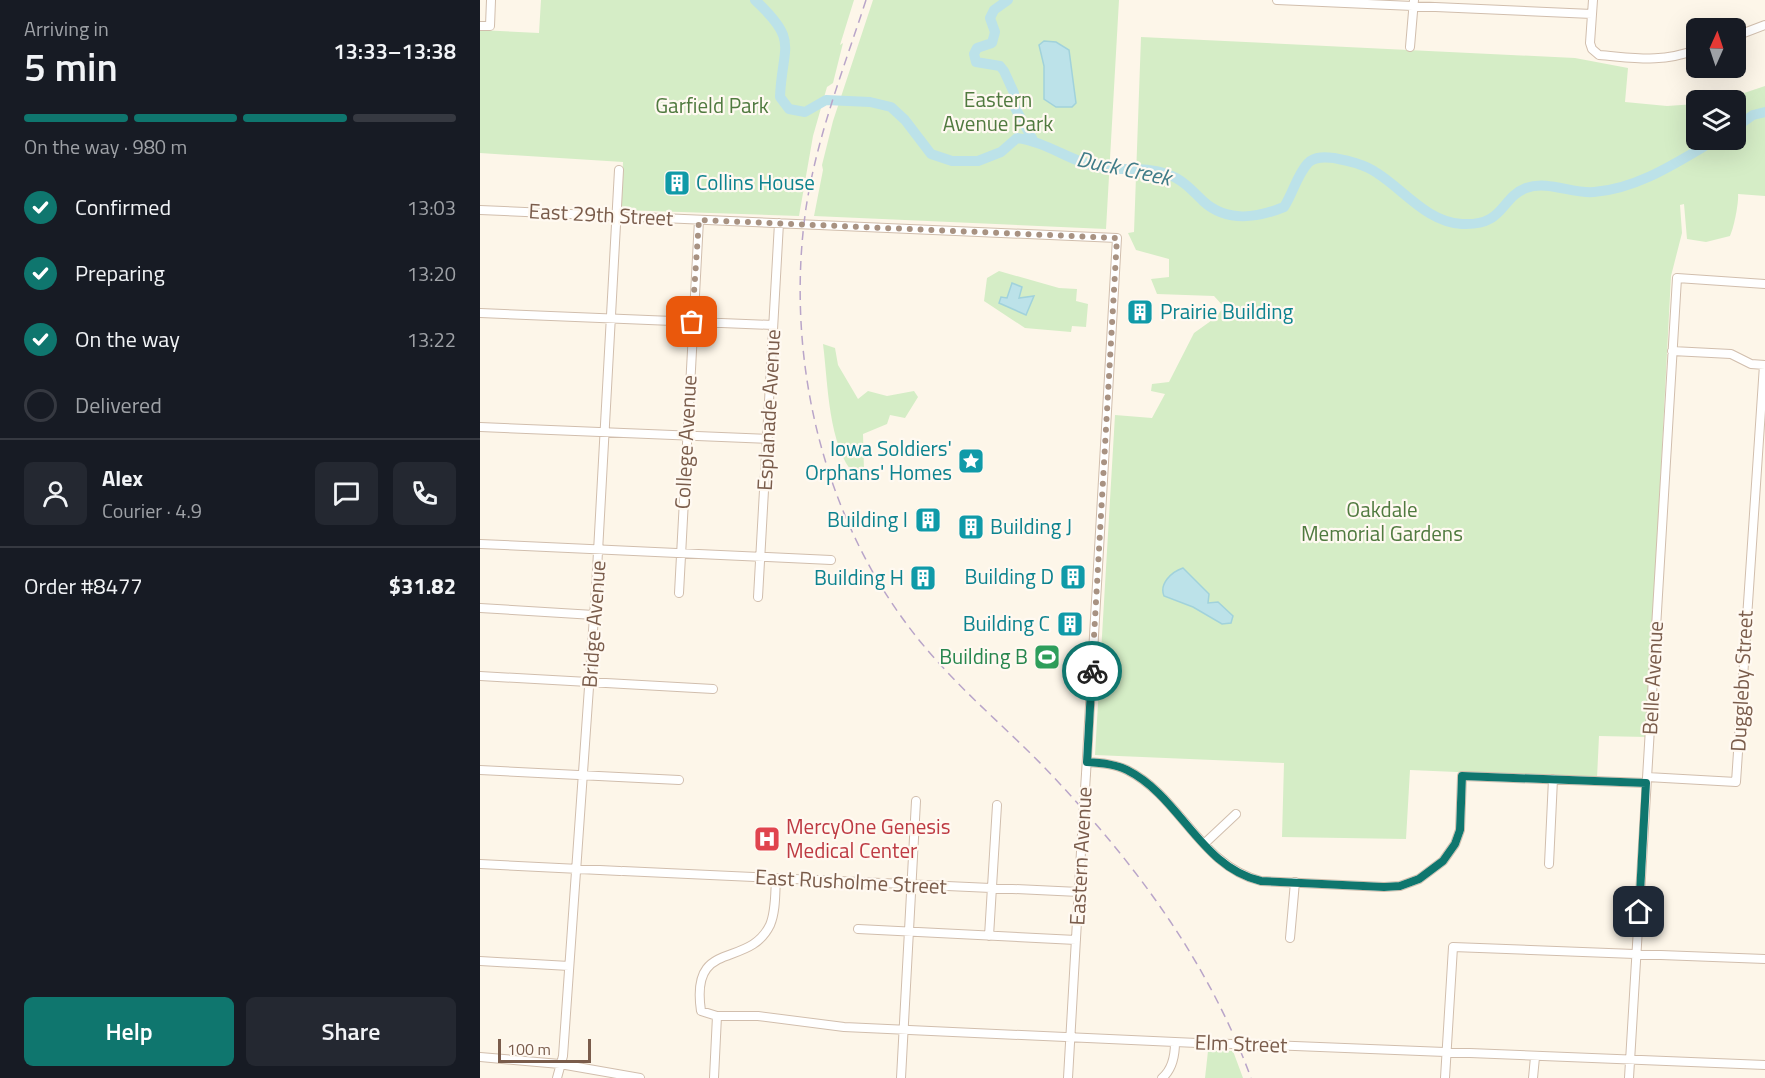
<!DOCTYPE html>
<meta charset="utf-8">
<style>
:root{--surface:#171b24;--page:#242831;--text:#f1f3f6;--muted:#9ea1a6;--line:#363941;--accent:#0f766e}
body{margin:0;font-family:"Titillium Web",sans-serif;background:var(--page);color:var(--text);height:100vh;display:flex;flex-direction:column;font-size:22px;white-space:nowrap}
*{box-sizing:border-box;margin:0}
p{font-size:20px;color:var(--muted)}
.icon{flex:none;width:33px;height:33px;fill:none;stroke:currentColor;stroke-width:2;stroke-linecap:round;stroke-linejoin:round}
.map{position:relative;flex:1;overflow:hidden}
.details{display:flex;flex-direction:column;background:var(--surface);width:480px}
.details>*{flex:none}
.needle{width:39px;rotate:3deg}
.buttons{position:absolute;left:1206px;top:18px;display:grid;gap:12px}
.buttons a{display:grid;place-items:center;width:60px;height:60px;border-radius:9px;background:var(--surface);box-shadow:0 6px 24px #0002;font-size:30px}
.scale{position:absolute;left:18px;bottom:15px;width:93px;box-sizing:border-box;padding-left:6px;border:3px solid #7a5c4b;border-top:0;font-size:16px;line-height:21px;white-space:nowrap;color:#7a5c4b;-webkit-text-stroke:4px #fff9f1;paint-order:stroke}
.pin{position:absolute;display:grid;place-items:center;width:51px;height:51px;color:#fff;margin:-26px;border-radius:12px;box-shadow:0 3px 9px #0006}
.courier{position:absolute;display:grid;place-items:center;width:60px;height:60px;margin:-30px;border:4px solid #0f766e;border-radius:50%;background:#fff;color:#222;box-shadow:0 2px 8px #0007}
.overview em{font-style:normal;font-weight:600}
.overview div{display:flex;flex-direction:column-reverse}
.overview{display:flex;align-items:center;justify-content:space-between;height:102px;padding:0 24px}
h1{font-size:39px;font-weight:600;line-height:45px}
.bar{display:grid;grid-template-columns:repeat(4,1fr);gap:9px 6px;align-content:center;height:72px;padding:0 24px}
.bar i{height:8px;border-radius:4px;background:var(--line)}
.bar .current{background:var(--accent)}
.bar p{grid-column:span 4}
.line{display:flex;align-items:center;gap:15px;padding:0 24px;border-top:2px solid var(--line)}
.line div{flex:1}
.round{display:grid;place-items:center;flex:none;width:63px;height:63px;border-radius:9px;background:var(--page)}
ol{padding:0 24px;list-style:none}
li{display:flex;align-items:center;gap:18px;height:66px}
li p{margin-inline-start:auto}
li .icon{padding:6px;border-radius:50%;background:var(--accent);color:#fff;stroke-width:4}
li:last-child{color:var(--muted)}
li i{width:33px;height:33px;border:3px solid var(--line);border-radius:50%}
.button{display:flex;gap:12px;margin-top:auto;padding:12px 24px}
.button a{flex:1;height:69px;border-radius:9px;background:var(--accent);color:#fff;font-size:24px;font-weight:600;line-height:69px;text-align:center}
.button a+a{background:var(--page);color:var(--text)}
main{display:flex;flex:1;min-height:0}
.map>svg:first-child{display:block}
</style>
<main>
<section class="details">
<div class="overview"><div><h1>5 min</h1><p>Arriving in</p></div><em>13:33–13:38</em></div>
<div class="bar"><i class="current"></i><i class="current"></i><i class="current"></i><i></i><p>On the way · 980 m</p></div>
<ol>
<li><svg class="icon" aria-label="check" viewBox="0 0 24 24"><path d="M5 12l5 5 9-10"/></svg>Confirmed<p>13:03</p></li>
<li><svg class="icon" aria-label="check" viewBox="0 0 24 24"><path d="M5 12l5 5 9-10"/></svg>Preparing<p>13:20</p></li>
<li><svg class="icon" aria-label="check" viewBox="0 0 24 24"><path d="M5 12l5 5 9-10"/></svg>On the way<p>13:22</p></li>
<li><i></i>Delivered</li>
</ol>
<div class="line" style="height:108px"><a class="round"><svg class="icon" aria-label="person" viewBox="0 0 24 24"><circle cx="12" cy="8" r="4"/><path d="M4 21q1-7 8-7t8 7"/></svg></a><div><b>Alex</b><p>Courier · 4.9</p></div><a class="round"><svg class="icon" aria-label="chat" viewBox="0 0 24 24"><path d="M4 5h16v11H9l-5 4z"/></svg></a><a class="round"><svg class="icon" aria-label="phone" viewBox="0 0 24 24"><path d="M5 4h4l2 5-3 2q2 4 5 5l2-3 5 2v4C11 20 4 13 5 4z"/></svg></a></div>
<div class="line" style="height:78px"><div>Order #8477</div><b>$31.82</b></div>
<div class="button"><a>Help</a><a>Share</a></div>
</section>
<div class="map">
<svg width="1285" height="1078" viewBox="0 0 1285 1078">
<rect width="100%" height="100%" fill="#fdf6e9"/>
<path fill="#d5edc6" d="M61,0H374L360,45L363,43L353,83L347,87L333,136L319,216L141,210L143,162L0,153V30L59,33Z
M393,0H639L626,229L334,216L343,170L342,165L353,121Z
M661,37L1095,58L1148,68L1145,102L1187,106L1216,104V140H1256V100H1243L1285,86V196L1258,194C1259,202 1254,228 1250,236L1226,242L1207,239L1204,204L1200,205L1202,233L1191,276L1167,737L1119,736L1117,778L930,770L926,839L802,837L804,763L615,755L635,415L672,418L685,394L671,391L672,384L689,382L714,333L735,318L744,307L734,296L677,294L671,279L689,277V259L656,250L648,233L654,232Z
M519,271L579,288L597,289L596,301L608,304L606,327L592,326L591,332L545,328L504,301L507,278Z
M343,344L355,348L358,365L378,399L388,391L407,396L434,391L438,397L425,418L410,415L407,424L383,434L384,471L375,475C348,447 348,382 343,344Z
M728,1051H753L763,1078H725Z"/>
<path fill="#bce2e9" stroke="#a1d2db" stroke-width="1.5" d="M564,41L576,42L589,50L596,103L592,107H576L564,99V66L559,45Z
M532,283L542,287L539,298L554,296L546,315L519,303L521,297L527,298Z
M703,568L729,594L728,603L738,602L753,616L751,623L742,624L713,607L684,596C679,584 691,572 703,568Z"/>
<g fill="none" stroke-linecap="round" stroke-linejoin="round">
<path stroke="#bce2e9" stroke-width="10" d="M275,0C320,42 302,45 300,97L309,109L325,112L346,100L390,102L411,107L425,120L451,154L472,161H498L521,152L537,138C568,142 592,163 623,168C644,171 666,166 687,174C702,179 712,190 723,201C747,223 777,218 804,207C813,193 817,175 828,163C835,156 846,157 854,158C869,161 884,164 897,173C924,190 947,222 982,224C1025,226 1020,198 1046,188C1068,180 1092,194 1114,192C1158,189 1199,161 1235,140
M528,0L514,10L510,18L515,32L512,43L497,48L494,54L496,62L520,66L524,71L534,93V106L553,140
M1256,127L1273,115L1285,112"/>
<defs>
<path id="minor" d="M797,0L1112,14
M1113,0L1110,43L1112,49L1119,55C1157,58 1180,63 1216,50
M0,26H10L11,0
M1256,36L1285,25
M930,47L934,0
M0,210L637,238L606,774
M0,313L293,325
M1192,351L1251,354L1271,364L1285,365
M0,427L288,439
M0,544L351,560
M199,593L219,220
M278,597L299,223
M0,608L114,615
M0,676L233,689
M607,762C621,763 635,764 647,770C701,797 720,866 781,881L904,887L920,886L939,879L963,861L975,844L980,830L982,776L1166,783
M0,770L199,780
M1167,777L1256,782L1284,365
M724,844L756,814
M0,864L140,871
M1069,864L1073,779
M143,871L599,892
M378,929L596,940
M509,936L517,805
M810,938L815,882
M0,961L89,966
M237,1016H278L364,1027L717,1043
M789,1045L1285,1065
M0,1057L80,1064L160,1078
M77,1078L83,1056L116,588L139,170
M234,1078L237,1016L221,1011C210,937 268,970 290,925C296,911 295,893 296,878
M421,1078L436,801
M588,1078L602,834
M682,1078C693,1069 695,1055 695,1042
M965,1078L973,947L1285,959
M1053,1078L1055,1057
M1149,1078L1197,278L1285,284"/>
</defs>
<use href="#minor" stroke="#d1bead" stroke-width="10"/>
<use href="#minor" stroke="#fff" stroke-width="8"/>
<path stroke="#b9a5c9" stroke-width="1.5" stroke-dasharray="9 6" stroke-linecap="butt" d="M386,0C364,68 337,136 326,208C303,368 348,542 458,662C491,699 529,731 564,767C651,858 727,958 771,1078"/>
<defs>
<path id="minor-bridge" d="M602,834L606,774
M717,1043L789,1045"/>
</defs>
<use href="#minor-bridge" stroke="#d1bead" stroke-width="10" stroke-linecap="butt"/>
<use href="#minor-bridge" stroke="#fff" stroke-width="8"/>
</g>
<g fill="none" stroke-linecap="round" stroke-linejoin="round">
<path stroke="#a89282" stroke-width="6" stroke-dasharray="0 10.8" d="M212,322L219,220L637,238L612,671"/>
<path stroke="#0f766e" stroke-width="8" d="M612,671L607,762C621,763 635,764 647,770C701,797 720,867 781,881L904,887L920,886L939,879L963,861L975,844L980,830L982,776L1166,783L1159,912"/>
</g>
<defs>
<symbol id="building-square" viewBox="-11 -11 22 22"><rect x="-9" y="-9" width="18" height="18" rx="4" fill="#0f9aa8" stroke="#fff9f1"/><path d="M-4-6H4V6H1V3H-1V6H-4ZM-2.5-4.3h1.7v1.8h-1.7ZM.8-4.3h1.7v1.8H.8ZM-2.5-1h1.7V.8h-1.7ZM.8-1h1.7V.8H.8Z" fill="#fff"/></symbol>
<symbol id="sight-square" viewBox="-11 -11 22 22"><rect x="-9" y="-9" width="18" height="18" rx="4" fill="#0f9aa8" stroke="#fff9f1"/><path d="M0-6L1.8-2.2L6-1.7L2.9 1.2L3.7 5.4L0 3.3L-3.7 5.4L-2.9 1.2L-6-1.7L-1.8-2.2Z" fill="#fff"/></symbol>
<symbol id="stadium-square" viewBox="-11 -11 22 22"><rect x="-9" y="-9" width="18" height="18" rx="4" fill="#2e9e5b" stroke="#fff9f1"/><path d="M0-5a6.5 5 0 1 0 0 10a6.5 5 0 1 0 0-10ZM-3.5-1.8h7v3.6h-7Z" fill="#fff"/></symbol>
<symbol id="hospital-square" viewBox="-11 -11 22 22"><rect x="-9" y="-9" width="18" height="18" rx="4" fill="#e0444e" stroke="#fff9f1"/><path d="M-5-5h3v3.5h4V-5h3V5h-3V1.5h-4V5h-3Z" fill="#fff"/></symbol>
</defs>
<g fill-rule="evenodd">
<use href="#building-square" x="182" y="168" width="30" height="30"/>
<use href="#building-square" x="645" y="297" width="30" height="30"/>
<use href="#sight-square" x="476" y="446" width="30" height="30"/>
<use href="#building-square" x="433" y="505" width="30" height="30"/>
<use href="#building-square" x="476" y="512" width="30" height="30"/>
<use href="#building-square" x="578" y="562" width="30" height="30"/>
<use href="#building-square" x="428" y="563" width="30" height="30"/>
<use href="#building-square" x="575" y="609" width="30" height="30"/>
<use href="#stadium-square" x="552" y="642" width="30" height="30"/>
<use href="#hospital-square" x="272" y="824" width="30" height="30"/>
</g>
<g text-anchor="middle" stroke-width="4.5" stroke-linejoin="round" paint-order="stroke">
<g font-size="21" fill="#507a3f" stroke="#fff9f1">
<text x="518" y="107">Eastern<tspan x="518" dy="24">Avenue Park</tspan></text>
<text x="232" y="113">Garfield Park</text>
<text x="902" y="517">Oakdale<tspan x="902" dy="24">Memorial Gardens</tspan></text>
</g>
<g font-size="21" fill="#0d838f" stroke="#fff9f1" text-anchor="end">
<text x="216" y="190" text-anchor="start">Collins House</text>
<text x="680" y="319" text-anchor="start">Prairie Building</text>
<text x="472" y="456">Iowa Soldiers'<tspan x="472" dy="24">Orphans' Homes</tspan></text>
<text x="428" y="527">Building I</text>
<text x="510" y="534" text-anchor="start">Building J</text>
<text x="574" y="584">Building D</text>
<text x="424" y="585">Building H</text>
<text x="570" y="631">Building C</text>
</g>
<g font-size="21" fill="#7a5c4b" stroke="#fff9f1">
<text transform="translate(121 215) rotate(3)" y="7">East 29th Street</text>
<text transform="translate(289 410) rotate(-87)" y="7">Esplanade Avenue</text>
<text transform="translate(206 442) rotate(-87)" y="7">College Avenue</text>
<text transform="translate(114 624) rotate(-86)" y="7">Bridge Avenue</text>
<text transform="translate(1173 678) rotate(-87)" y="7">Belle Avenue</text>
<text transform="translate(1262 681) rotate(-87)" y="7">Duggleby Street</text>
<text transform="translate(601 856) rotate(-87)" y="7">Eastern Avenue</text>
<text transform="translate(371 882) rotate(3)" y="7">East Rusholme Street</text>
<text transform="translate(761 1044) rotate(2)" y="7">Elm Street</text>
</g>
<g font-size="21" fill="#27864d" stroke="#fff9f1" text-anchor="end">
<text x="548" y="664">Building B</text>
</g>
<g font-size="21" fill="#be3a42" stroke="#fff9f1" text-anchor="start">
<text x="306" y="834">MercyOne Genesis<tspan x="306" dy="24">Medical Center</tspan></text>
</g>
<g font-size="22" font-style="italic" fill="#3f7b87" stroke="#fff9f1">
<text transform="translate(644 168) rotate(12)" y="8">Duck Creek</text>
</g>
</g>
</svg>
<div class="buttons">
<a><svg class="needle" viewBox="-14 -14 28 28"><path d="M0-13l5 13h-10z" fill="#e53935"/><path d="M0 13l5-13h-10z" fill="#9ea1a6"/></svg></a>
<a><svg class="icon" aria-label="layers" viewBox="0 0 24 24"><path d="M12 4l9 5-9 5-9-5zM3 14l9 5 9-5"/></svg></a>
</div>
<div class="scale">100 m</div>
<div class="pin" style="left:212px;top:322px;background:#ea580c"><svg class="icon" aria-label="bag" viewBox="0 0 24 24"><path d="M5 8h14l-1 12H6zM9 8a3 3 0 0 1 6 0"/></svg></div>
<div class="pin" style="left:1159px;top:912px;background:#1f2937"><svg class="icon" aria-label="home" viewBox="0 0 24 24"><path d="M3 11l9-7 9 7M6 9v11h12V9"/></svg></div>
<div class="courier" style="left:612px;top:671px"><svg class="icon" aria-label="bike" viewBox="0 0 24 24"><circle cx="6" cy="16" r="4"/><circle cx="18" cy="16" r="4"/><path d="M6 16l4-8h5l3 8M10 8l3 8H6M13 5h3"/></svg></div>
</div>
</main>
